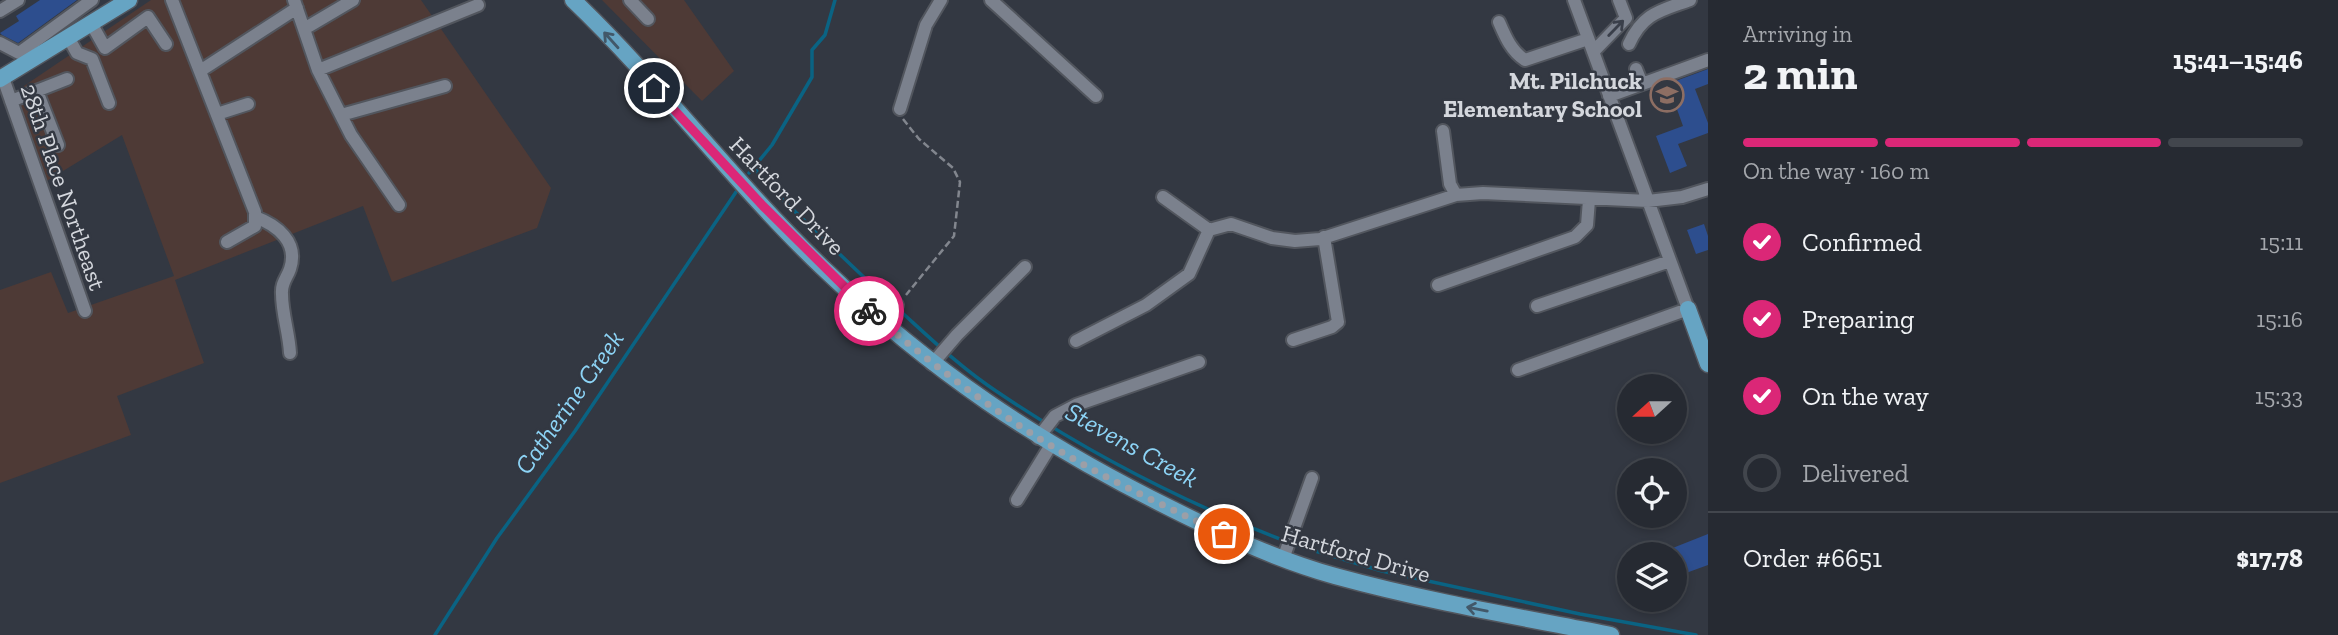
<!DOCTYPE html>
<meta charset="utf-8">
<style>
:root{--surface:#262a32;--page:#2e323a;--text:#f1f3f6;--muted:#a4a7ac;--line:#42464d;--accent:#db2777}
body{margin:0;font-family:"Zilla Slab",serif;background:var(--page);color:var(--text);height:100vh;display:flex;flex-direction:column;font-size:26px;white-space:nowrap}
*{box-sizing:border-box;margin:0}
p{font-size:23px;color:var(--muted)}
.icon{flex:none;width:38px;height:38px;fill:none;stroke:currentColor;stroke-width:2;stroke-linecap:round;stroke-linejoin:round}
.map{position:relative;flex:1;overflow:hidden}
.sheet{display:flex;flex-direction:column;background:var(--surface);width:630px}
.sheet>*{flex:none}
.needle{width:46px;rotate:249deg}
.controls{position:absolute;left:1617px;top:374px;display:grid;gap:14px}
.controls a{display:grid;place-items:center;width:70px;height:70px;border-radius:50%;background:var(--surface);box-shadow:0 4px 10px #0003,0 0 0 2px var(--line);font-size:35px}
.pin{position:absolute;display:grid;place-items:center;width:60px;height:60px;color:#fff;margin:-30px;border:4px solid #fff;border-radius:50%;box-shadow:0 2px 7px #0007}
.courier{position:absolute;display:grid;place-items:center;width:70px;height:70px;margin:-35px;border:5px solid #db2777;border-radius:50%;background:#fff;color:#222;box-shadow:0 2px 9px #0007}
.summary em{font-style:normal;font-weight:800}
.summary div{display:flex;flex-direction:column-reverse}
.summary{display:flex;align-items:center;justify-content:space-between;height:119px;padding:0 35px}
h1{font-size:46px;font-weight:800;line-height:52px}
.bar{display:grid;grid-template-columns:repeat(4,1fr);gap:10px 7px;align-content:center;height:84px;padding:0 35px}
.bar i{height:9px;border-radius:5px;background:var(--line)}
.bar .selected{background:var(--accent)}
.bar p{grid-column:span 4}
.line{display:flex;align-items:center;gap:18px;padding:0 35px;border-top:2px solid var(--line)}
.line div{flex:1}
ol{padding:0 35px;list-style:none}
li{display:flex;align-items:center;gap:21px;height:77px}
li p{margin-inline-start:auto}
li .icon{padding:7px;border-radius:50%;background:var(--accent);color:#fff;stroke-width:4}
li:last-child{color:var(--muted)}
li i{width:38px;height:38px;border:4px solid var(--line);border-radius:50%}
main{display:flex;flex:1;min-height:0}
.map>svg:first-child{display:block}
</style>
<main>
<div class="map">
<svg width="1708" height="635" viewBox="0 0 1708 635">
<rect width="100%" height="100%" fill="#333842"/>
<path fill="#4e3a36" d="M151,0H421L551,188L537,228L392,282L363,206L175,280L204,363L117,396L131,435L0,483V290L51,272L68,313L174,276L122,135L45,182L15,92Z
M602,0H684L734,71L702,101Z"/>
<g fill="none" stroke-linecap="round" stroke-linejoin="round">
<path stroke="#0a6383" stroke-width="3.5" d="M754,166L764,182L892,304
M749,173L772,145L812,77V50L825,35L835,0
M898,309C929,337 961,368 996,391C1085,451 1185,503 1285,541
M1292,544L1382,571L1580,614L1696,635
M435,635L497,538L575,431L736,192"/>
</g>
<path fill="#2d4e8e" d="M40,0H77L18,43L2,35L0,33L19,21L16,16Z
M1708,69V84L1695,89L1708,123V133L1678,144L1687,166L1670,173L1656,136L1683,126L1673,98L1679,96L1673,82Z
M1704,224L1708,236V250L1696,254L1687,230Z
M1708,534V565L1675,577V555H1655Z"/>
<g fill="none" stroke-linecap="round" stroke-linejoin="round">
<defs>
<path id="minor" d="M172,0L255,212V226L227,242
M294,0L318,70L351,135L399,205
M630,0L648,19
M991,0L1096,96
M0,11L18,0
M1499,22C1505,36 1511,51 1525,60L1588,39
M91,23L105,48L148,17L166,44
M304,29L353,0
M68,37L77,53L92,59L109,103
M0,43L19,53L92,0
M1629,44C1643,13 1660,11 1690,0
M1593,52L1626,18L1619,0
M1636,69L1642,84L1708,60
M318,70L478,5
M200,71L297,8
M3,78L85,311
M37,91L58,145
M1609,96L1642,84
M11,101L67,79
M900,109L926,25L941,0
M217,114L248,104
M341,115L445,86
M1443,131L1450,184L1456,195
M1163,197L1209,230
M255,217C277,225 299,242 290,269C287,278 281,283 282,294C282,314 289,333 290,353
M1438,285L1575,237L1587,225L1589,200
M1537,306L1670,261
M883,323L897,305
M1293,340L1332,327L1338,322L1324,237
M1076,341L1146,305L1189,274L1209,230L1231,224L1272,238L1295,241L1320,239L1456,195L1483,193L1648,201L1682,197L1708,189
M932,364L957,335L1025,267
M1518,370L1688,309L1574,0
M1038,438L1055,416L1076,405L1199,362
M1017,500L1051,445
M1283,559L1312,478"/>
<path id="major" d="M573,0C661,84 734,183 822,267C930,370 1038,443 1172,509C1224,535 1278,560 1335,576C1426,601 1519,617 1611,635
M0,79L129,0
M1688,309L1708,364"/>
</defs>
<use href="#minor" stroke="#52565e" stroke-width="16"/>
<use href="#major" stroke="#52565e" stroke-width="19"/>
<path stroke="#82868e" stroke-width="2.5" stroke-dasharray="7 3.5" stroke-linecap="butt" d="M903,119L919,139L953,168L960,182L954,236L906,295"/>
<use href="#minor" stroke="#7b818d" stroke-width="12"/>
<use href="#major" stroke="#66a4c3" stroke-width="16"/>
</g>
<defs><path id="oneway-shaft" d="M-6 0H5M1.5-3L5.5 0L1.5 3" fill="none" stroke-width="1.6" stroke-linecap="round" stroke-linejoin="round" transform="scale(1.75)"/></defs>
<use stroke="#3a3f4a" href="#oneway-shaft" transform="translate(1616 28) rotate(-46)"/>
<g stroke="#425869">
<use href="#oneway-shaft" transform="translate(611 40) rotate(-132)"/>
<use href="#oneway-shaft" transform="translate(1477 609) rotate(-169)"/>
</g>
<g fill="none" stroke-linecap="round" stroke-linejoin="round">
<path stroke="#9c9fa7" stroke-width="7" stroke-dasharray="0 12.6" d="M869,311C941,372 1016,429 1099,473C1140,495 1182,514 1224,534"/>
<path stroke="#db2777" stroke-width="9" d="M654,88L763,206L869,311"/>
</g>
<defs>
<symbol id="school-ring" viewBox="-11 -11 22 22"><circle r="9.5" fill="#333842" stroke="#8d6e63" stroke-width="1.5"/><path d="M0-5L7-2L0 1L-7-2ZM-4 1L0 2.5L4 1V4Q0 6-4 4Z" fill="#8d6e63"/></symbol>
</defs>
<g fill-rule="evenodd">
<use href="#school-ring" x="1648" y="76" width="38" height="38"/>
</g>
<g text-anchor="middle" stroke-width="5" stroke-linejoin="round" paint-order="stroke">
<g font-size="24" font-weight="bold" fill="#d4d7dd" stroke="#333842" text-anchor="end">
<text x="1642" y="89">Mt. Pilchuck<tspan x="1642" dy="28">Elementary School</tspan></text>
</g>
<g font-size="24" fill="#d4d7dd" stroke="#333842">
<text transform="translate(63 187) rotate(71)" y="8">28th Place Northeast</text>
<text transform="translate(787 196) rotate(46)" y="8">Hartford Drive</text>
<text transform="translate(1356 554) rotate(16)" y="8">Hartford Drive</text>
</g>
<g font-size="26" font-style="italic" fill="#8dd4f6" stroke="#333842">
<text transform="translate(569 402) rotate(-55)" y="9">Catherine Creek</text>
<text transform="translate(1132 445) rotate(29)" y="9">Stevens Creek</text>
</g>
</g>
</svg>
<div class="controls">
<a><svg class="needle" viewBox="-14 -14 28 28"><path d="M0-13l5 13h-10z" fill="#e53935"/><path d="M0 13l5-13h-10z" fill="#a4a7ac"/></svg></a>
<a><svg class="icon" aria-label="locate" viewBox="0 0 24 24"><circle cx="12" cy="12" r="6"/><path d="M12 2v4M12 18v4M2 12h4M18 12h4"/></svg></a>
<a><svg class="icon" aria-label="layers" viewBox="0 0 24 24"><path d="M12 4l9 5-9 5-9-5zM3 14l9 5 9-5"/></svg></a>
</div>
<div class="pin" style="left:1224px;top:534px;background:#ea580c"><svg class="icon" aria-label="bag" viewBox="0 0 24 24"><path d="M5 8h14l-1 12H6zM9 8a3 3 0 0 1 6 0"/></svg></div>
<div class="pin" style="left:654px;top:88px;background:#1f2937"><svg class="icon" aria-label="home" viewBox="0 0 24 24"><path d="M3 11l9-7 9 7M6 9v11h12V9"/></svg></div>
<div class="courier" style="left:869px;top:311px"><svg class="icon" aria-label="bike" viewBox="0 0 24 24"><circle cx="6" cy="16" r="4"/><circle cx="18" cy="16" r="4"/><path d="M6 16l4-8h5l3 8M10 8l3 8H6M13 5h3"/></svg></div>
</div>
<section class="sheet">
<div class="summary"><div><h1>2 min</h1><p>Arriving in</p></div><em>15:41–15:46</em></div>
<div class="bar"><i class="selected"></i><i class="selected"></i><i class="selected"></i><i></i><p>On the way · 160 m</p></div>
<ol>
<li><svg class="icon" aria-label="check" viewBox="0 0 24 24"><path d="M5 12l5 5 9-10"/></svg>Confirmed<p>15:11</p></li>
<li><svg class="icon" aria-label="check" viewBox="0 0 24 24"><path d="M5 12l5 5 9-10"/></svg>Preparing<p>15:16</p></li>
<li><svg class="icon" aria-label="check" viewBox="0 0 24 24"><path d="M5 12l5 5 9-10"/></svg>On the way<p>15:33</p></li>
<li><i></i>Delivered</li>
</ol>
<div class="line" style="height:91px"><div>Order #6651</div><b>$17.78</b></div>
</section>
</main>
